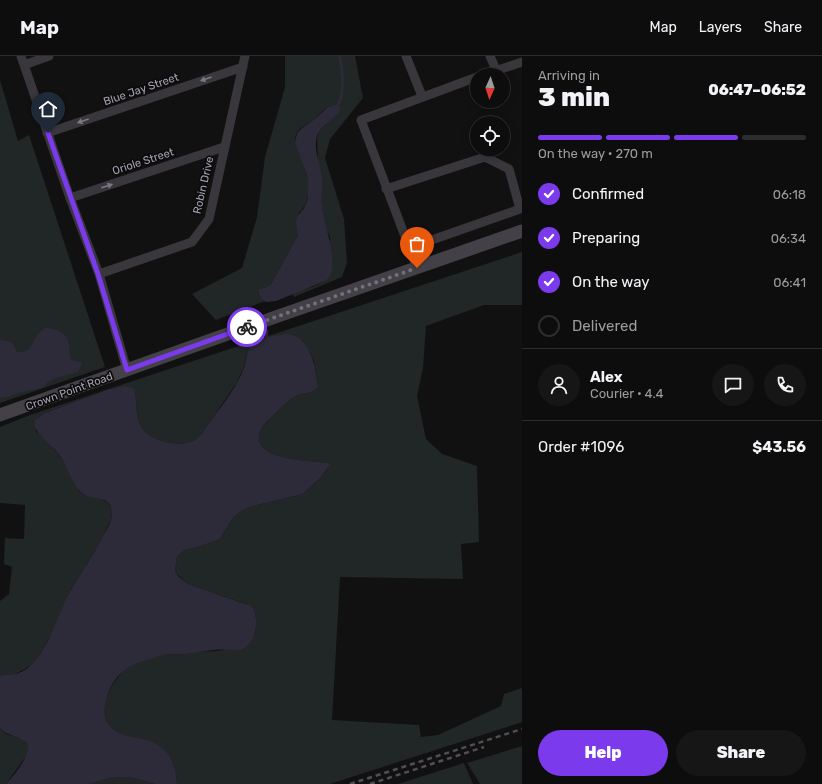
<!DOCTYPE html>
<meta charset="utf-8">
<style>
:root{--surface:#0e0d0e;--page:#171617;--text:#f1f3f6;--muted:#9b9c9e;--line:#2e2d2e;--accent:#7c3aed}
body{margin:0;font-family:Rubik,sans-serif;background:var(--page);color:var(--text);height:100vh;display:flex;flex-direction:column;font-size:15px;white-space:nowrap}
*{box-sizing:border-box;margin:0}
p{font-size:13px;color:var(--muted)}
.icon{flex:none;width:22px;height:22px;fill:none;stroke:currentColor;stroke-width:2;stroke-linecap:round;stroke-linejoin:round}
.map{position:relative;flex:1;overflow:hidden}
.sheet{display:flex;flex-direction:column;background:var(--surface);width:300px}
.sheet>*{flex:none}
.needle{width:26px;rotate:183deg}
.tools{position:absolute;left:470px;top:12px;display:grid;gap:8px}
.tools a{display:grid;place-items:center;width:40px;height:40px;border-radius:50%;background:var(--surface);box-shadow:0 2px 10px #0003,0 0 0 1px var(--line);font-size:20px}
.pin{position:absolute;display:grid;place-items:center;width:34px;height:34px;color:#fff;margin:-41px -17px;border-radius:50% 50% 50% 0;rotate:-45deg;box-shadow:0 0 4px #0007}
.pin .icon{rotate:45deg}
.courier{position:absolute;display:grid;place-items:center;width:40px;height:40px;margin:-20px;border:3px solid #7c3aed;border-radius:50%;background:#fff;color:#222;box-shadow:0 1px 5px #0007}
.head em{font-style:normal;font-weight:800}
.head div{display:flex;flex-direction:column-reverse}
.head{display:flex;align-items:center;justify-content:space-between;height:68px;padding:0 16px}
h1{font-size:26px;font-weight:800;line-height:30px}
.bar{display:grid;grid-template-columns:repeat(4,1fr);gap:6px 4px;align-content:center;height:48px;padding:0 16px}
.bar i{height:5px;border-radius:3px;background:var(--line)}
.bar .selected{background:var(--accent)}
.bar p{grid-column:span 4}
.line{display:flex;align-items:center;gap:10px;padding:0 16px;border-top:1px solid var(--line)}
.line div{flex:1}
.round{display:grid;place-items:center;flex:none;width:42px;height:42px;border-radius:21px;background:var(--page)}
ol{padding:0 16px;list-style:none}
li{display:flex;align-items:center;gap:12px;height:44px}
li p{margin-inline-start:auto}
li .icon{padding:4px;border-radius:50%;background:var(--accent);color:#fff;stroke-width:4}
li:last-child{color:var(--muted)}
li i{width:22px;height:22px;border:2px solid var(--line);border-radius:50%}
.button{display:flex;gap:8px;margin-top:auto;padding:8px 16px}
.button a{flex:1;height:46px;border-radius:24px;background:var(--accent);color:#fff;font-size:16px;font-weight:800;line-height:46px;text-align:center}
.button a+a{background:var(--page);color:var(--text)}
header{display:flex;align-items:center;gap:24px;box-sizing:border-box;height:56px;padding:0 20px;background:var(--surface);border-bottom:1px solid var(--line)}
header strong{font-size:19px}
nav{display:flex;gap:22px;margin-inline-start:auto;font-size:14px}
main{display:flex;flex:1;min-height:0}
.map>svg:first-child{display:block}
</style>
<header>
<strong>Map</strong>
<nav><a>Map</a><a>Layers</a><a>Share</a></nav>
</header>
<main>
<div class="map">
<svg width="522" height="728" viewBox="0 0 522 728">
<rect width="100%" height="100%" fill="#121112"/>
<path fill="#202726" d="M285,0H355L363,42L330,83L325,102L344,163L347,207L342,221L294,241L292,237C304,233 327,229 331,216L330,182L325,169L322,151V118L318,104L317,82L319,75L340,55L327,52C322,55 319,59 315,63C309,68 300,70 296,78C294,85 297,93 300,99C307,118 316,140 299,157L298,179L271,228L267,231L259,233L262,242L265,245L216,264L192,238L242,212L257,161L265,101L285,31Z
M0,24L18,85L29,79L105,311L0,347Z
M522,196V249H484L426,270L423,312L417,340L426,383L442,398L477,410L479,486L461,488L463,523L340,521L332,664L419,669L421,681L438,679L501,650L504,638L522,632V666L330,728H177C174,664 109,697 105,657C104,646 108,636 113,628C117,623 122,615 127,612C136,605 159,599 170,598C175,598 180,599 186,598C190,598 193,596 197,596C205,595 214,596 222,594C232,591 245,582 255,578L256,561L254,555L246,548L188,528L178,519L175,515L177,500L185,494L201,490L220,483L234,460L245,453L253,450L303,438L321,421L328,412V407C311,405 256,404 259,380C260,373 266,367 271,362C279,354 286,346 296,340C303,336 315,339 318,330L314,305L310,296L303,285L284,278L261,284L255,287L246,299L244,311L236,328L202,377C199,381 195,385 190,386C177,391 149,384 142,372C135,360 137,347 135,335L123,330L109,333L45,357L35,364L36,375L57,396L65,408L79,435L84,439L101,443L108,447L112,453L111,464L98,490L71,533L56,569L43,593L33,608L25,613L15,618L0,620V545L9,538L12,511L4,508L5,482L24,483L25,449L0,447V371L30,359Z
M0,672L6,678L23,683L28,687L29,694L26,700L6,728H0Z
M522,690V728H480L467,707Z
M464,707L473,728H398Z
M126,721L134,722L155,728H89L110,722Z"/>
<path fill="#2d2b3a" d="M335,49L340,51V55C334,64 320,70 317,80C313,95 320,105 322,119C323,130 321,140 322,150C324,168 338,204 330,220C328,224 324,225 320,227L276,245L266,246C262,244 258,239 259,233L267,231L271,228L298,179L296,167L297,161L304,152L308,143V127L307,119L295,87L297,77L302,72L315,63L327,52Z
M46,272C58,273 69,277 69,291C70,295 69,299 71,304L80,306L82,308L78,316L56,322L49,325L42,332L17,337L8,341L0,342V284L12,286L17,296C35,299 32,277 46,272Z
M284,278C311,278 315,309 318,330C315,339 303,336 296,340C286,346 279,354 271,362C265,367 260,373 259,380C256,404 311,405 328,407L330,409L321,421L303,438L253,450L245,453L234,460L220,483L201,490L185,494L177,500L175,515L178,520L188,528L251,550C261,562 256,588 241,594C232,594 222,593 213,594C204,595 195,597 186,598C181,599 176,598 171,598C164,598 157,601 150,603C128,609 114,618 107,641C104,651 103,662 110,670C115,676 122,678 129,680C135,682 143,682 150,685C169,693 176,708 177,728H155L134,722L126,721L110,722L89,728H6C15,718 29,702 28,688C18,678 9,682 0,672V620C5,618 10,619 15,618C21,617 29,612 33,607C52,586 58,556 72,532C82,515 94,498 103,480C106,475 110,469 111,464C112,460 112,453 110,449C105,440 91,444 83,438C73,431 67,408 58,397C51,388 31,376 35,364L45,357L109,333L123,330L133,332L135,335C137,347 135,360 142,372C149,384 177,391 190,386C195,385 199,381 202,377C216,356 235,336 244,312C247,302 245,295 255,287C262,281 275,280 284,278Z"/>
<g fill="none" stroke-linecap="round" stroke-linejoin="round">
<path stroke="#2d2b3a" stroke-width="2.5" d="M336,52C346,39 342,16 340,0
M267,285V275"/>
<path stroke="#3a373c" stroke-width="9" d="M21,0L70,142L99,218L127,314
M406,0L422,40
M490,0L496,14
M24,9L49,0
M483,19L522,6
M47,77L243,11
M386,133L485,101L509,113L520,153L409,192
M70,142L224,91
M417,212L361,64L477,21
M99,218L192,186L209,163L245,0"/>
<path stroke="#434047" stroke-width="13" d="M0,359L264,265L522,175"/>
<path stroke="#524e56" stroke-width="2.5" stroke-dasharray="5 4" stroke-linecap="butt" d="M350,728L522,673
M370,728L484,691"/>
</g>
<defs><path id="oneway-solid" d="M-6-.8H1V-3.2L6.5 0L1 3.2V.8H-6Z"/></defs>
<g fill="#7c7883">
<use href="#oneway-solid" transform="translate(206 23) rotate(161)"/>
<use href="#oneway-solid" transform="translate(83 65) rotate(161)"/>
<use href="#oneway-solid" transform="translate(107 130) rotate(-18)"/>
</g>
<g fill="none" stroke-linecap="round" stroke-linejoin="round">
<path stroke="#74707a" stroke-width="4" stroke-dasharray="0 7.2" d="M247,271L417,212"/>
<path stroke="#7c3aed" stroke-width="5" d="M48,77L98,218L127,314L247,271"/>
</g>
<g text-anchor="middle" stroke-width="3.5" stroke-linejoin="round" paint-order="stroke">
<g font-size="11" fill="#a8a3b2" stroke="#0d0c0d">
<text transform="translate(141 33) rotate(-19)" y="4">Blue Jay Street</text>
<text transform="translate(143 105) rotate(-18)" y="4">Oriole Street</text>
<text transform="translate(203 129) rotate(-77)" y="4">Robin Drive</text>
<text transform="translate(69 335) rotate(-20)" y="4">Crown Point Road</text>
</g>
</g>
</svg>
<div class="tools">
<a><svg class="needle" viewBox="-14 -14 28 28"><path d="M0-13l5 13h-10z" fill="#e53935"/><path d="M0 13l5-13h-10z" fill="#9b9c9e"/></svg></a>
<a><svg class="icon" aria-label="locate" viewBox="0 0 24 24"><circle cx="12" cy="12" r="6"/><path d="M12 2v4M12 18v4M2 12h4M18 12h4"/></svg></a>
</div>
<div class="pin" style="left:417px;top:212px;background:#ea580c"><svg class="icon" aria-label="bag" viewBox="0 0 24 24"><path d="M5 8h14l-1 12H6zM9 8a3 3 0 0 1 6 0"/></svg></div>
<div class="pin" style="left:48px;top:77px;background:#1f2937"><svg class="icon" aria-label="home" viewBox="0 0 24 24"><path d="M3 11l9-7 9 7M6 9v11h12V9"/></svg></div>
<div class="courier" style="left:247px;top:271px"><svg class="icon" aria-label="bike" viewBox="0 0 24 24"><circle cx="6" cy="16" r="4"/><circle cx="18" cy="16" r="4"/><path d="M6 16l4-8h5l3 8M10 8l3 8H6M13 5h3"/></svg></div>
</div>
<section class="sheet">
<div class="head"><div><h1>3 min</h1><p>Arriving in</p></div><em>06:47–06:52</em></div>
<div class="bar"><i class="selected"></i><i class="selected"></i><i class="selected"></i><i></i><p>On the way · 270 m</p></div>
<ol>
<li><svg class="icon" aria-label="check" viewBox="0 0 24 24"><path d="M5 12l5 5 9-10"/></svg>Confirmed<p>06:18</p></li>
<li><svg class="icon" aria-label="check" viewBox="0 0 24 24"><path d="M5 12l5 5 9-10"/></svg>Preparing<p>06:34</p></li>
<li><svg class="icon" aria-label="check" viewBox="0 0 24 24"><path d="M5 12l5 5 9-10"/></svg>On the way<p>06:41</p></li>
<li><i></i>Delivered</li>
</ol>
<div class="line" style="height:72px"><a class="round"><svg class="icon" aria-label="person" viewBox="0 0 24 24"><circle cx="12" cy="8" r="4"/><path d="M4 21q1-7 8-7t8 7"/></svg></a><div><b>Alex</b><p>Courier · 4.4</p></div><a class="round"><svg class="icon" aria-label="chat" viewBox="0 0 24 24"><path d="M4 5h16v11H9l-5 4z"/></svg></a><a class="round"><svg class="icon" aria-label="phone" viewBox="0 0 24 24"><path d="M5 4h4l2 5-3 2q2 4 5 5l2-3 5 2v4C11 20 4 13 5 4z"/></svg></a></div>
<div class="line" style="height:52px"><div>Order #1096</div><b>$43.56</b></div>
<div class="button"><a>Help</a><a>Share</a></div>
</section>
</main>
